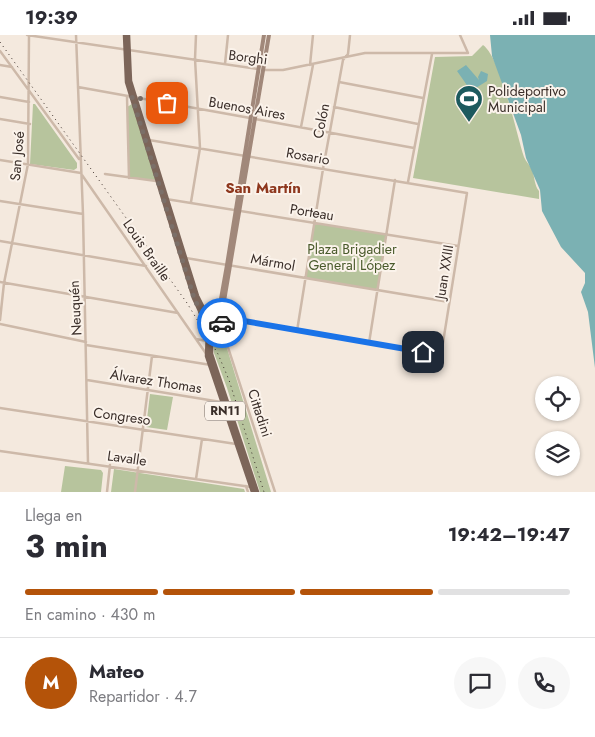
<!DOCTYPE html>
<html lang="es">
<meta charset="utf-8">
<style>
:root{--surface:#fff;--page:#f7f7f7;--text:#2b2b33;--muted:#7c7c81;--line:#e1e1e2;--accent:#b45309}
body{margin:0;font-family:Jost,sans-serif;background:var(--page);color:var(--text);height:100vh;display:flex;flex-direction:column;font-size:19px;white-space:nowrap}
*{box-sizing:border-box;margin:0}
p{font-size:16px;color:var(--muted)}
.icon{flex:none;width:28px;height:28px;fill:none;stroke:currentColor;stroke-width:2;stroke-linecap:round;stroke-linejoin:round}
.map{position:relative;height:457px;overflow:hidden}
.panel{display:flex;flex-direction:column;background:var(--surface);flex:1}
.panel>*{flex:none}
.tools{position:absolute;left:535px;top:341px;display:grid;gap:10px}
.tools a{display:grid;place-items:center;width:45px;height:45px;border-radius:50%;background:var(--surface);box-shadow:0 1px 4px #0004;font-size:25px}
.pin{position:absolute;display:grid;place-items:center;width:42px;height:42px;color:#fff;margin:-21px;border-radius:10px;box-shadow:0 2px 8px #0006}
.courier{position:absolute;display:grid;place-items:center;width:50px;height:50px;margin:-25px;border:4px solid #1a73e8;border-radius:50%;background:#fff;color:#222;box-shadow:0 1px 6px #0007}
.head em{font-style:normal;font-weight:700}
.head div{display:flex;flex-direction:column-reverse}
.head{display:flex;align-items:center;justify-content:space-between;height:85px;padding:0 25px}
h1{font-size:32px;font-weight:700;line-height:38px}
.bar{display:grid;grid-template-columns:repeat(4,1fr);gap:8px 5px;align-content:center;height:60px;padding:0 25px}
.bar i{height:6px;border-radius:4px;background:var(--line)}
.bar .selected{background:var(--accent)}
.bar p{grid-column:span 4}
.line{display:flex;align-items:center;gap:12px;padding:0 25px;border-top:1px solid var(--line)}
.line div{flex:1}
.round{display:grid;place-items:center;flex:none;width:52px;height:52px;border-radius:26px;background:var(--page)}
.status{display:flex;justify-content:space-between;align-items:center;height:35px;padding:0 25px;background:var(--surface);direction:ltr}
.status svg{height:14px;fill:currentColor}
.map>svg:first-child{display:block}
</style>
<div class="status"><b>19:39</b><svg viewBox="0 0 49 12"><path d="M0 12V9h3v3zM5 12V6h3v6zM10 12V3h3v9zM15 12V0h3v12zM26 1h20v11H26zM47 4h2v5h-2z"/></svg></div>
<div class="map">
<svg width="595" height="457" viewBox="0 0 595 457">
<rect width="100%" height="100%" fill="#f4e9de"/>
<path fill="#b7c49d" d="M483,10C501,23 516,98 524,122C526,127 530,130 532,135C535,142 534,150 539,156V164L413,143L435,22L472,21Z
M33,69H35L77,128V133L74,135L30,129Z
M132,69L158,146L129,143L127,72Z
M314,188L387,199L377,255L305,243Z
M219,302L223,304L226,310L271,457H260L227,353L214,318L213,307Z
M150,359L173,362L167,395L146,392Z
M65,431L101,435L103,438L101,457H61Z
M114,434L244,454L245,457H111Z"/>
<path fill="#7bb1b3" d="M490,0H595V333L588,277L581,257L585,248V238L561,212L542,176L540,155L526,123L521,100L492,21Z
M466,30L479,45L478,42L481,36L488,39L487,46L471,56L457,36Z"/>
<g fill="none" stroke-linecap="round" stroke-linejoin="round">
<path stroke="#cdb9a9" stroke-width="2.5" d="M27,0L258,34
M76,0L83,179L88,428
M0,16L79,124
M225,29L228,0
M0,30L12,32
M310,30L313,0
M263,35H283L365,18H468L460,0
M339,47L423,63
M78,52L250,83
M0,62L29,67
M127,62L129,143
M334,72L418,89
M0,84L30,89
M255,84L414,113
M301,92L313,30
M149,105L467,158L441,320L217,282
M0,125L81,138
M105,139L156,146
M82,140L207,320
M408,147L432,19
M166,164L458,211
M0,166L83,179
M191,167L200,113L195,24L196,0
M0,206L146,231
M186,223L449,267
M0,247L178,278
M0,285L4,248L28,129L29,0
M0,289L86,307
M222,294L275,457
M297,296L323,134L343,25L348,19L350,0
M196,304L207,306
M369,308L395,145
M86,310L211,330
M87,345L221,367
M0,373L236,409
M0,416L251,452
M196,444L202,404
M246,451L248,457
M107,457L110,430
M135,457L152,321"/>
<path stroke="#a1887a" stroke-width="4" d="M214,286L219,275L227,230L264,0
M222,291V278L269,0"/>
<path stroke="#7c6559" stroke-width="4.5" d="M125,0L127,47L194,263L210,297L217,300L222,293L220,288L217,286L210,287L208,293
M128,0L130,46L197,261L207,281L212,286
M208,295L207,321L253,457
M216,300L211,307V319L257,457"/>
<path stroke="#3a2e29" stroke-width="1" stroke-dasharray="1 4" stroke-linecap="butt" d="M0,7L187,268L218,319L229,345L264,457"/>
</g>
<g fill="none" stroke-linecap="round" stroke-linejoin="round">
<path stroke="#7b6f68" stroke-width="5" stroke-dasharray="0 9" d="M167,68L132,62L194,263L208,292L212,286L219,287L222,291V288"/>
<path stroke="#1a73e8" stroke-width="6" d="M222,288L221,282L423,317"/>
</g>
<defs>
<symbol id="stadium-pin" viewBox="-11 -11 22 30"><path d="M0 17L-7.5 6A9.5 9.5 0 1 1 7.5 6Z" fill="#1c5a5e" stroke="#fbf3eb"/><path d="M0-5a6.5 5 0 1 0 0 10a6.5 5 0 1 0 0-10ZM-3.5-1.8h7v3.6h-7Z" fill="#fff"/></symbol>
</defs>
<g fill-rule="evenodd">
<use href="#stadium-pin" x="453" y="48" width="32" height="43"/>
</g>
<g text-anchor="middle" stroke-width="4" stroke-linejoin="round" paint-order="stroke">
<rect fill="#fbf3eb" stroke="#746963" stroke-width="1" x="205" y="366.5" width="40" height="19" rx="4"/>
<g font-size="12" font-weight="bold" fill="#3a2e29">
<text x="225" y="380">RN11</text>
</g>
<g font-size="14" fill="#3a2e29" stroke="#fbf3eb">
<text transform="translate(248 22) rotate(7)" y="5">Borghi</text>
<text transform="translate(247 73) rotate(10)" y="5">Buenos Aires</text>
<text transform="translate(321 86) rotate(-79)" y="5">Colón</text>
<text transform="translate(17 121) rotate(-85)" y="5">San José</text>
<text transform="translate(308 121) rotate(10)" y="5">Rosario</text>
<text transform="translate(312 177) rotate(9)" y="5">Porteau</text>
<text transform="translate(147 215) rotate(55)" y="5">Louis Braille</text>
<text transform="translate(273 227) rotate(10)" y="5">Mármol</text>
<text transform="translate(444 237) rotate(-81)" y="5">Juan XXIII</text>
<text transform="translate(75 273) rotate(-93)" y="5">Neuquén</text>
<text transform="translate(156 346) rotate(9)" y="5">Álvarez Thomas</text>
<text transform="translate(260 378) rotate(72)" y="5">Cittadini</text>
<text transform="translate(122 381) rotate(8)" y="5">Congreso</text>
<text transform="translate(127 423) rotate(8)" y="5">Lavalle</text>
</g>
<g font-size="14" fill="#3a2e29" stroke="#fbf3eb" text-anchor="start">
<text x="488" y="61">Polideportivo<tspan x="488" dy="16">Municipal</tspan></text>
</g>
<g font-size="14" fill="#495a2b" stroke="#fbf3eb">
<text x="352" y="219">Plaza Brigadier<tspan x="352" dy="16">General López</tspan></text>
</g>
<g font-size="15" font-weight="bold" fill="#8e371d" stroke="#fbf3eb">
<text x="263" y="158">San Martín</text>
</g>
</g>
</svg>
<div class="tools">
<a><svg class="icon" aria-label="locate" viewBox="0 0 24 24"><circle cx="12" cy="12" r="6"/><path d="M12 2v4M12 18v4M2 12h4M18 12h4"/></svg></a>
<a><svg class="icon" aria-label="layers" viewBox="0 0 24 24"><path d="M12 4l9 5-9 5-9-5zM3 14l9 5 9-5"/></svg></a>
</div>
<div class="pin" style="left:167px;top:68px;background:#ea580c"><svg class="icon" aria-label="bag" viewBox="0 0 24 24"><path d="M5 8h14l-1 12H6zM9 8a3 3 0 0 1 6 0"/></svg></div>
<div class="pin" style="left:423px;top:317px;background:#1f2937"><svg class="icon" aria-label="home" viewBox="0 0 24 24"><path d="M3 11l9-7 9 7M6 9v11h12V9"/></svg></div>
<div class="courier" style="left:222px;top:288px"><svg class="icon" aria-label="car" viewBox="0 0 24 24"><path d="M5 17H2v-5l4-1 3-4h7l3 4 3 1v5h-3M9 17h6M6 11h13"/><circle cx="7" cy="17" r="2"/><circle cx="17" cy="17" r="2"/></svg></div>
</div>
<section class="panel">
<div class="head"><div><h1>3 min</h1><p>Llega en</p></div><em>19:42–19:47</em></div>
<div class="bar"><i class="selected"></i><i class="selected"></i><i class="selected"></i><i></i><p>En camino · 430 m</p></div>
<div class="line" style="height:90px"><b class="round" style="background:var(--accent);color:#fff">M</b><div><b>Mateo</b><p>Repartidor · 4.7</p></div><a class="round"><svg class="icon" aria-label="chat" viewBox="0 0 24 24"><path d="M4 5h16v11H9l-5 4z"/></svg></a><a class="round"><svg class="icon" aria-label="phone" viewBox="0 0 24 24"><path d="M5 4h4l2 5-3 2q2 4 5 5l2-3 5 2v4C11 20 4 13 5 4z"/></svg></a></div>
</section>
